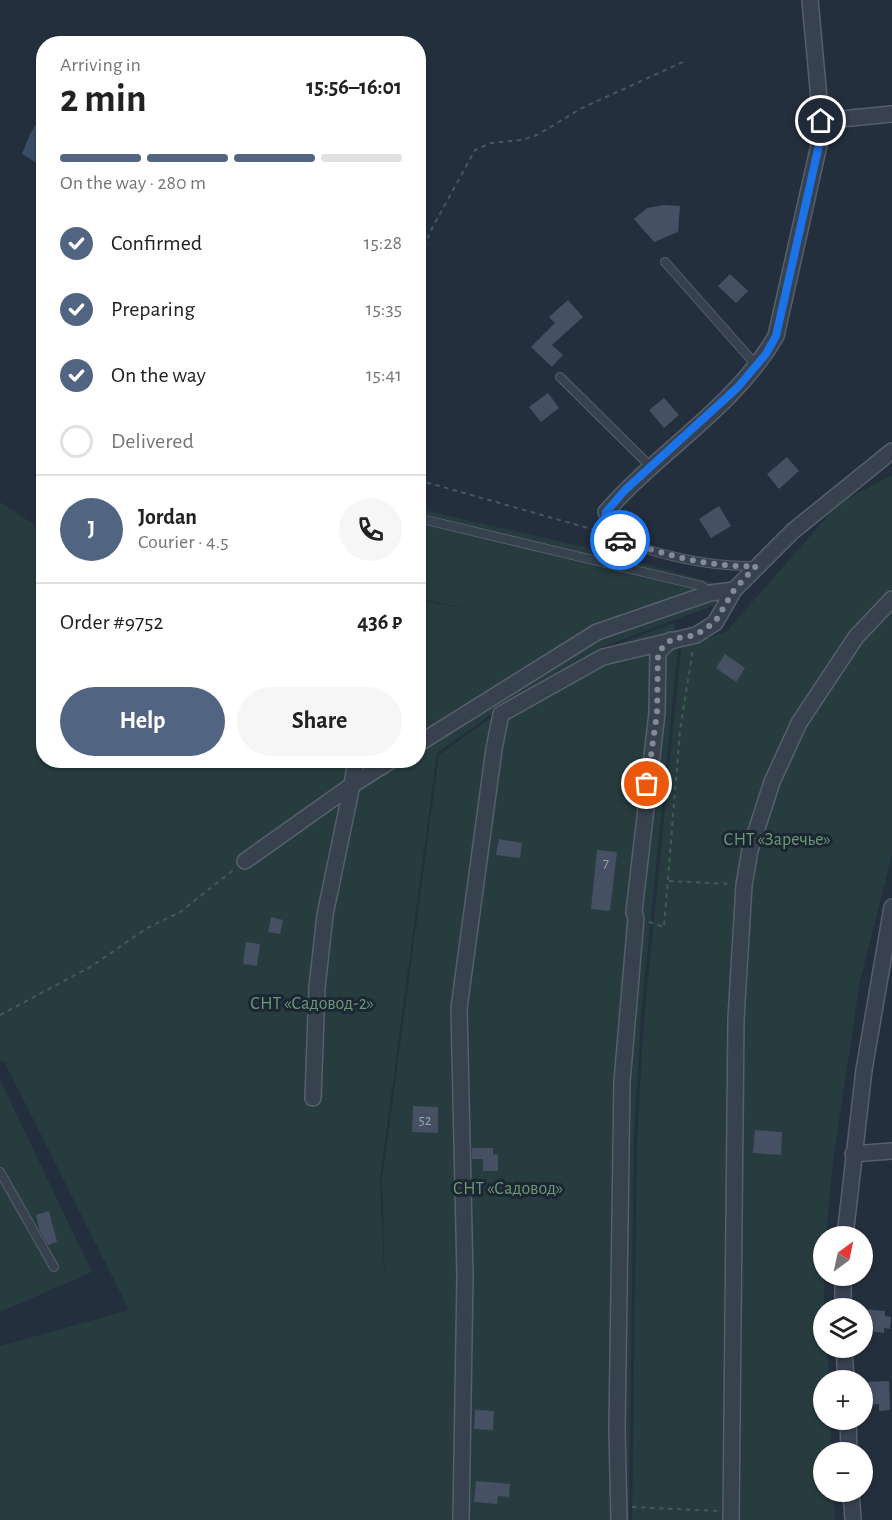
<!DOCTYPE html>
<meta charset="utf-8">
<style>
:root{--surface:#fff;--page:#f6f6f6;--text:#222;--muted:#767676;--line:#e0e0e0;--accent:#516482}
body{margin:0;font-family:"Alegreya Sans",sans-serif;background:var(--page);color:var(--text);height:100vh;display:flex;flex-direction:column;font-size:22px;white-space:nowrap}
*{box-sizing:border-box;margin:0}
p{font-size:20px;color:var(--muted)}
.icon{flex:none;width:33px;height:33px;fill:none;stroke:currentColor;stroke-width:2;stroke-linecap:round;stroke-linejoin:round}
.map{position:relative;flex:1;overflow:hidden}
.drawer{position:absolute;left:36px;top:36px;width:390px;height:732px;display:flex;flex-direction:column;background:var(--surface);border-radius:24px;box-shadow:0 2px 4px #0004}
.drawer>*{flex:none}
.needle{width:39px;rotate:33deg}
.tools{position:absolute;left:813px;top:1226px;display:grid;gap:12px}
.tools a{display:grid;place-items:center;width:60px;height:60px;border-radius:50%;background:var(--surface);box-shadow:0 2px 4px #0004;font-size:30px}
.pin{position:absolute;display:grid;place-items:center;width:51px;height:51px;color:#fff;margin:-26px;border:3px solid #fff;border-radius:50%;box-shadow:0 2px 6px #0007}
.courier{position:absolute;display:grid;place-items:center;width:60px;height:60px;margin:-30px;border:4px solid #1a73e8;border-radius:50%;background:#fff;color:#222;box-shadow:0 2px 8px #0007}
.overview em{font-style:normal;font-weight:700}
.overview div{display:flex;flex-direction:column-reverse}
.overview{display:flex;align-items:center;justify-content:space-between;height:102px;padding:0 24px}
h1{font-size:39px;font-weight:700;line-height:45px}
.bar{display:grid;grid-template-columns:repeat(4,1fr);gap:9px 6px;align-content:center;height:72px;padding:0 24px}
.bar i{height:8px;border-radius:4px;background:var(--line)}
.bar .on{background:var(--accent)}
.bar p{grid-column:span 4}
.line{display:flex;align-items:center;gap:15px;padding:0 24px;border-top:2px solid var(--line)}
.line div{flex:1}
.round{display:grid;place-items:center;flex:none;width:63px;height:63px;border-radius:32px;background:var(--page)}
ol{padding:0 24px;list-style:none}
li{display:flex;align-items:center;gap:18px;height:66px}
li p{margin-inline-start:auto}
li .icon{padding:6px;border-radius:50%;background:var(--accent);color:#fff;stroke-width:4}
li:last-child{color:var(--muted)}
li i{width:33px;height:33px;border:3px solid var(--line);border-radius:50%}
.cta{display:flex;gap:12px;margin-top:auto;padding:12px 24px}
.cta a{flex:1;height:69px;border-radius:36px;background:var(--accent);color:#fff;font-size:24px;font-weight:700;line-height:69px;text-align:center}
.cta a+a{background:var(--page);color:var(--text)}
.map>svg:first-child{display:block}
</style>
<div class="map">
<svg width="892" height="1520" viewBox="0 0 892 1520">
<rect width="100%" height="100%" fill="#242f3e"/>
<path fill="#263c3f" d="M892,475V855L860,981L833,1161L826,1236H824V1347H827L829,1380H824V1419H830L832,1452H824V1491H834L835,1520H632L637,1138L644,1017L681,649L727,631L839,503Z
M0,502L43,531L44,760H418L419,600L479,612L419,598V509L588,548L714,583L715,605L602,647L503,706L437,753L380,1179L385,1288L382,1180L439,755L506,707L604,649L674,623L678,649L641,1016L634,1139L629,1520H0V1346L129,1310L5,1063L0,1060Z
M0,1080L92,1272L0,1312Z"/>
<path fill="#394c67" d="M43,113V167L22,154L30,134Z"/>
<path fill="#455162" d="M664,205L680,206L678,232L654,242L634,219L647,208Z
M730,274L748,291L736,303L718,286Z
M568,300L583,317L552,345L563,355L552,367L531,347L555,323L549,317Z
M548,393L559,408L541,422L529,407Z
M664,398L679,415L664,428L649,410Z
M787,457L799,471L779,489L767,474Z
M719,506L731,526L711,538L699,519Z
M725,654L745,668L736,682L716,668Z
M499,839L522,843L520,858L496,855Z
M597,850L617,852L610,911L591,909Z
M271,917L283,920L280,934L268,932Z
M246,942L260,944L257,966L243,964Z
M413,1106L438,1107V1133L412,1132Z
M755,1130L782,1132L781,1155L753,1153Z
M472,1148H493V1155L498,1154V1171H483V1159H472Z
M49,1211L57,1242L48,1245L39,1229L36,1215Z
M862,1309L885,1311V1316L891,1317L890,1329L884,1328V1333L862,1330Z
M889,1381L890,1410L879,1411V1404L865,1405L864,1382Z
M475,1410L494,1411L493,1430L474,1429Z
M476,1481L510,1484L509,1497L498,1496L497,1504L474,1502Z"/>
<g fill="none" stroke-linecap="round" stroke-linejoin="round">
<defs>
<path id="lane" d="M665,262L756,365
M560,377L650,466
M606,512L603,533C649,553 704,567 755,566
M418,518L702,586L710,593
M0,1172L54,1267"/>
<path id="street" d="M810,0L821,121
M606,512C659,451 735,407 776,336L821,136V121L892,114
M418,744L597,632L710,593L734,590
M245,861L352,785L356,760
M313,1098L317,988L325,915L352,785L392,760
M853,1154L892,1151
M845,1236L864,1070L892,907
M843,1275V1308
M844,1347L846,1380
M848,1419L849,1452
M851,1491L853,1520
M461,1520L465,1276L459,1008L494,749L501,714L603,657L696,635L715,623L734,590L793,531L892,451
M619,1520L617,1429L622,1082L636,918L634,912L657,713L658,652L671,640
M731,1520L736,1019L744,885L750,850L772,782L799,723L856,637L892,599"/>
</defs>
<use href="#lane" stroke="#565f6c" stroke-width="10"/>
<use href="#street" stroke="#565f6c" stroke-width="18"/>
<path stroke="#44595c" stroke-width="2" stroke-dasharray="4.5 4.5" stroke-linecap="butt" d="M418,264L430,232L475,150L491,143L522,140L537,135L582,108L683,62
M418,391L422,399L418,418
M418,480L595,530
M669,881L732,884
M649,922L664,927L680,730L693,649
M0,1015L92,966L147,928L180,912L236,868
M632,1507L719,1511"/>
<use href="#lane" stroke="#38414e" stroke-width="8"/>
<use href="#street" stroke="#38414e" stroke-width="15"/>
</g>
<g fill="none" stroke-linecap="round" stroke-linejoin="round">
<path stroke="#828b98" stroke-width="6" stroke-dasharray="0 10.8" d="M620,540C664,554 710,568 756,566L734,590L715,622L696,635L672,639L658,652L657,713L647,784"/>
<path stroke="#1a73e8" stroke-width="8" d="M620,540L603,533L606,512L625,490L737,388L766,354L776,336L821,136V121"/>
</g>
<g text-anchor="middle" stroke-width="6" stroke-linejoin="round" paint-order="stroke">
<g font-size="15" fill="#98a1af">
<text x="606" y="868">7</text>
<text x="425" y="1125">52</text>
</g>
<g font-size="18" fill="#6b9a76" stroke="#1d2633">
<text x="777" y="845">СНТ «Заречье»</text>
<text x="312" y="1009">СНТ «Садовод-2»</text>
<text x="508" y="1194">СНТ «Садовод»</text>
</g>
</g>
</svg>
<div class="tools">
<a><svg class="needle" viewBox="-14 -14 28 28"><path d="M0-13l5 13h-10z" fill="#e53935"/><path d="M0 13l5-13h-10z" fill="#767676"/></svg></a>
<a><svg class="icon" aria-label="layers" viewBox="0 0 24 24"><path d="M12 4l9 5-9 5-9-5zM3 14l9 5 9-5"/></svg></a>
<a>+</a>
<a>−</a>
</div>
<div class="pin" style="left:647px;top:784px;background:#ea580c"><svg class="icon" aria-label="bag" viewBox="0 0 24 24"><path d="M5 8h14l-1 12H6zM9 8a3 3 0 0 1 6 0"/></svg></div>
<div class="pin" style="left:821px;top:121px;background:#1f2937"><svg class="icon" aria-label="home" viewBox="0 0 24 24"><path d="M3 11l9-7 9 7M6 9v11h12V9"/></svg></div>
<div class="courier" style="left:620px;top:540px"><svg class="icon" aria-label="car" viewBox="0 0 24 24"><path d="M5 17H2v-5l4-1 3-4h7l3 4 3 1v5h-3M9 17h6M6 11h13"/><circle cx="7" cy="17" r="2"/><circle cx="17" cy="17" r="2"/></svg></div>
<section class="drawer">
<div class="overview"><div><h1>2 min</h1><p>Arriving in</p></div><em>15:56–16:01</em></div>
<div class="bar"><i class="on"></i><i class="on"></i><i class="on"></i><i></i><p>On the way · 280 m</p></div>
<ol>
<li><svg class="icon" aria-label="check" viewBox="0 0 24 24"><path d="M5 12l5 5 9-10"/></svg>Confirmed<p>15:28</p></li>
<li><svg class="icon" aria-label="check" viewBox="0 0 24 24"><path d="M5 12l5 5 9-10"/></svg>Preparing<p>15:35</p></li>
<li><svg class="icon" aria-label="check" viewBox="0 0 24 24"><path d="M5 12l5 5 9-10"/></svg>On the way<p>15:41</p></li>
<li><i></i>Delivered</li>
</ol>
<div class="line" style="height:108px"><b class="round" style="background:var(--accent);color:#fff">J</b><div><b>Jordan</b><p>Courier · 4.5</p></div><a class="round"><svg class="icon" aria-label="phone" viewBox="0 0 24 24"><path d="M5 4h4l2 5-3 2q2 4 5 5l2-3 5 2v4C11 20 4 13 5 4z"/></svg></a></div>
<div class="line" style="height:78px"><div>Order #9752</div><b>436 ₽</b></div>
<div class="cta"><a>Help</a><a>Share</a></div>
</section>
</div>
